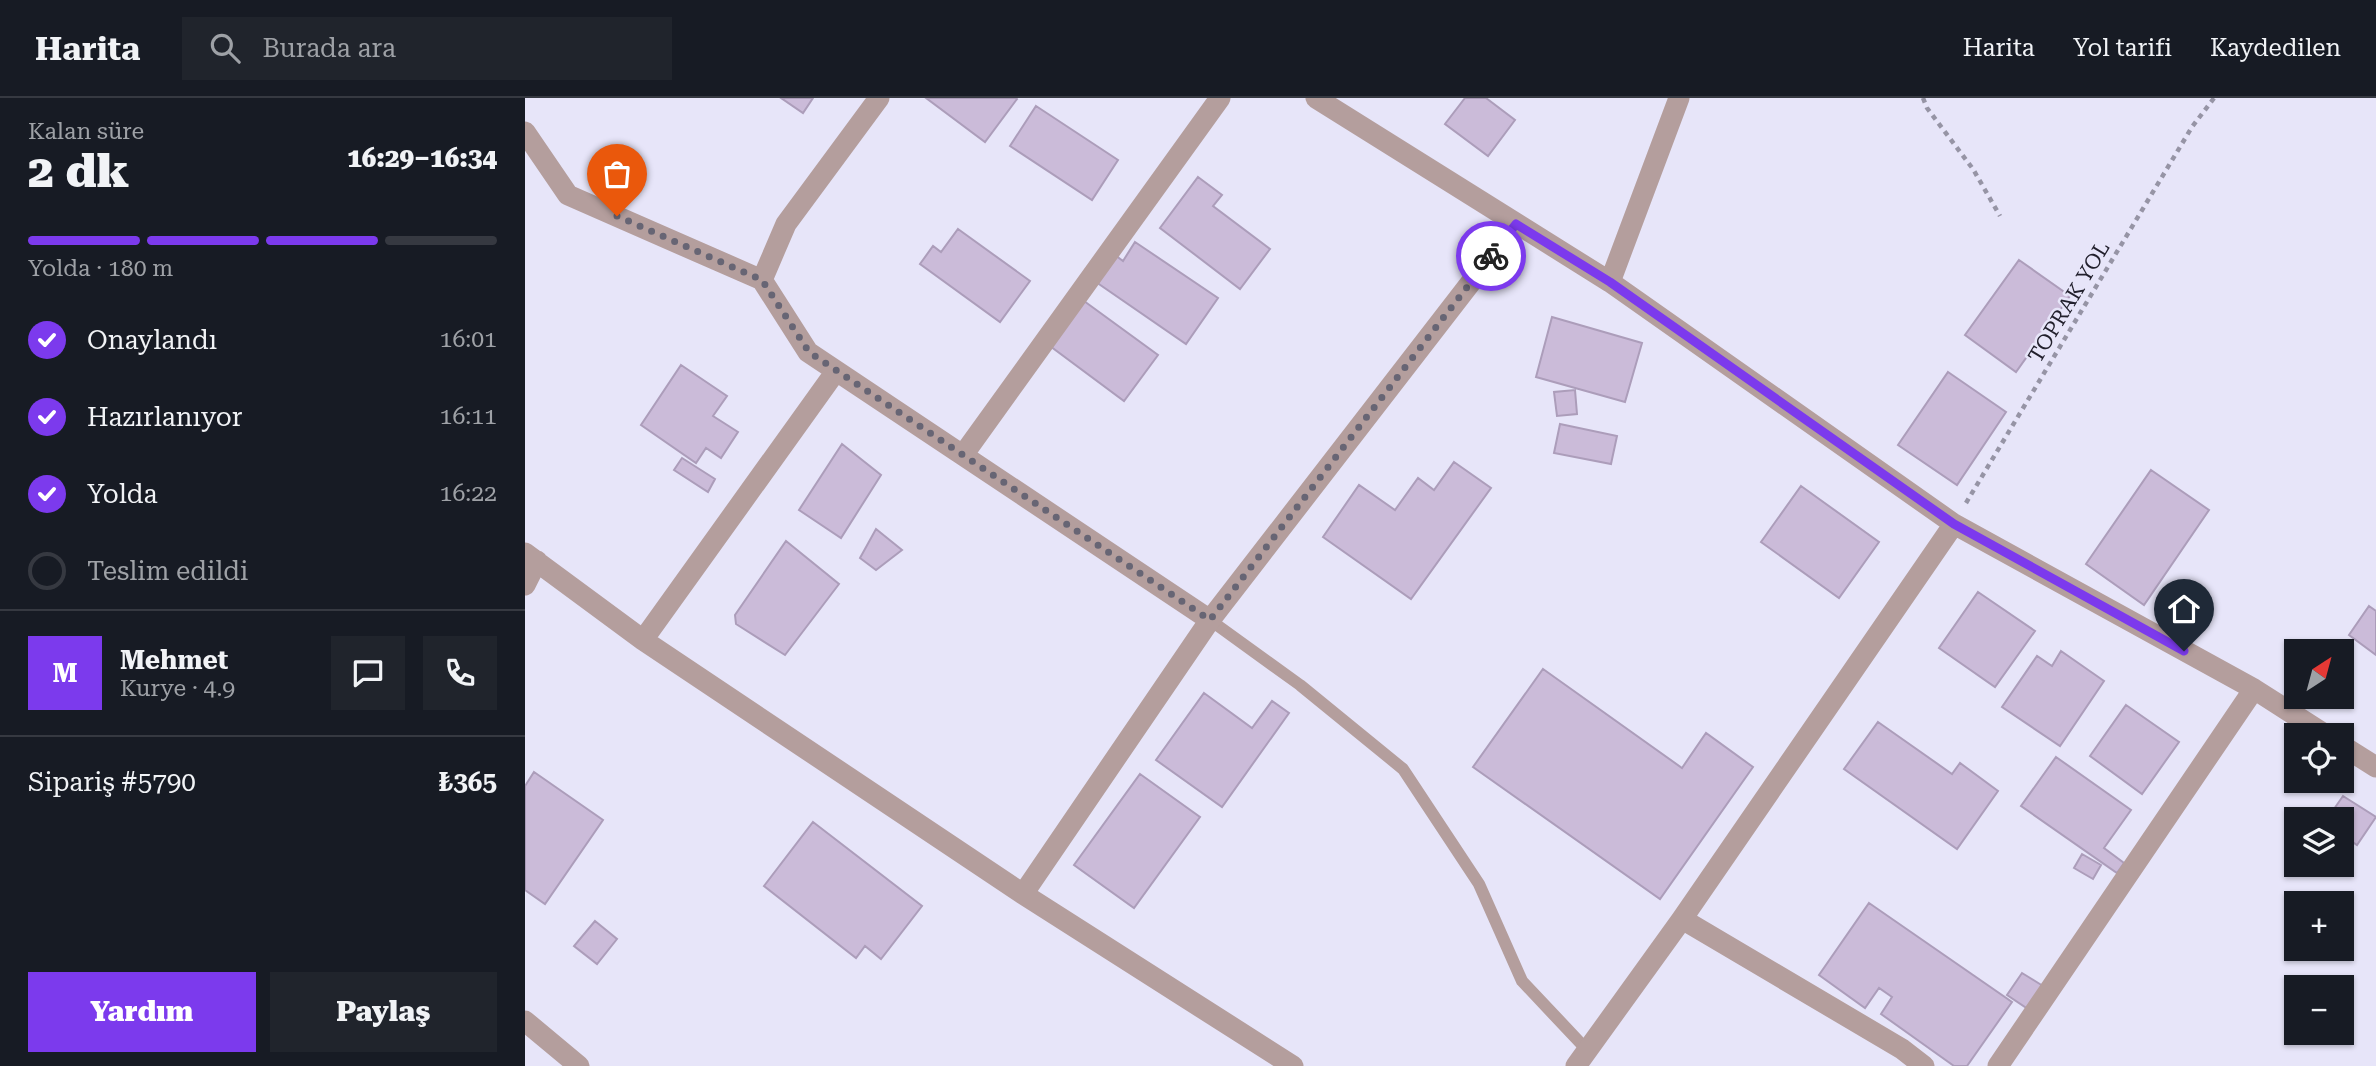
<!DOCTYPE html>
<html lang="tr">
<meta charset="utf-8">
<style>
:root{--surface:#171b24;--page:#20242c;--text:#f1f3f6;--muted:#9ea1a6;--line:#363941;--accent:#7c3aed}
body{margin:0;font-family:"Roboto Serif",serif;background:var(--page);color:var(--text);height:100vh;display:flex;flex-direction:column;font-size:26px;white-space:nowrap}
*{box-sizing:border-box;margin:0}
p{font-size:23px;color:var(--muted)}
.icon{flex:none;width:38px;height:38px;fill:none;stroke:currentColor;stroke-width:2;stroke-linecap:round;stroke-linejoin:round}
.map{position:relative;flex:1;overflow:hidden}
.details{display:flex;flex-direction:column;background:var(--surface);width:525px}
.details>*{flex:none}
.needle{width:46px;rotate:36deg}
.buttons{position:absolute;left:1759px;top:541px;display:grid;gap:14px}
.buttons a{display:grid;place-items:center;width:70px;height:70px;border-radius:0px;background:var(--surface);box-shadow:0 2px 5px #0004;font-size:35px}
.pin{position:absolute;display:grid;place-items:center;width:60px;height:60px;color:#fff;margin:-72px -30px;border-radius:50% 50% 50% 0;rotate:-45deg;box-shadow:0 0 7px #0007}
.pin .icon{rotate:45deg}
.courier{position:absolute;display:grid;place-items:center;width:70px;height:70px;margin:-35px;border:5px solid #7c3aed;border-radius:50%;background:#fff;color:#222;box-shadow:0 2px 9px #0007}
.head em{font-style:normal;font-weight:800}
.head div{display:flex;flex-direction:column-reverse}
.head{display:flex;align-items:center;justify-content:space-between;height:119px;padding:0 28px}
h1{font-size:46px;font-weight:800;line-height:52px}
.bar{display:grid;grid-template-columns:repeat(4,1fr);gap:10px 7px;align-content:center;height:84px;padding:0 28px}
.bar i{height:9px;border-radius:5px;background:var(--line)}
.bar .on{background:var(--accent)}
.bar p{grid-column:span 4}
.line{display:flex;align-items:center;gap:18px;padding:0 28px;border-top:2px solid var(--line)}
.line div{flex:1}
.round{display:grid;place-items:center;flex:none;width:74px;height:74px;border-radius:0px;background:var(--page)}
ol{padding:0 28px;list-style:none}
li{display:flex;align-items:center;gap:21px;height:77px}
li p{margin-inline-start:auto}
li .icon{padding:7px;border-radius:50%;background:var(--accent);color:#fff;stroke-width:4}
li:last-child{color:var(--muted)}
li i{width:38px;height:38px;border:4px solid var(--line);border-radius:50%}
.action{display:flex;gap:14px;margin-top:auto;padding:14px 28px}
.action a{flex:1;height:80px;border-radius:0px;background:var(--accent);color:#fff;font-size:28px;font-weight:800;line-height:80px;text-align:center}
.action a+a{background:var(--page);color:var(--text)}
header{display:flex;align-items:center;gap:42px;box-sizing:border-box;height:98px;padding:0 35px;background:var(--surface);border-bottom:2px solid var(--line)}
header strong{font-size:33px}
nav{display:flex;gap:38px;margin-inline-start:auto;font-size:24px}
.search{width:490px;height:63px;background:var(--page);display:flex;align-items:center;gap:18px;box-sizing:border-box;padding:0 24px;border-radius:0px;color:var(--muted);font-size:26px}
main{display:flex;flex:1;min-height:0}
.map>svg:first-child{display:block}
</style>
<header>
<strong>Harita</strong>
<div class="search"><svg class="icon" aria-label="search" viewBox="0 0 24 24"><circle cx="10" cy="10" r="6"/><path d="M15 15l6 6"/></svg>Burada ara</div>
<nav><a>Harita</a><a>Yol tarifi</a><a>Kaydedilen</a></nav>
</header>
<main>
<section class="details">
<div class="head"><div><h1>2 dk</h1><p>Kalan süre</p></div><em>16:29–16:34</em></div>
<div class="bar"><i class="on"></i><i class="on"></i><i class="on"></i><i></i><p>Yolda · 180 m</p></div>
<ol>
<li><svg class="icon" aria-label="check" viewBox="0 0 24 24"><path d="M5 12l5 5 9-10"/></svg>Onaylandı<p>16:01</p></li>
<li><svg class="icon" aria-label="check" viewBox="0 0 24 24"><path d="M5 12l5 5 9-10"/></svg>Hazırlanıyor<p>16:11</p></li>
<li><svg class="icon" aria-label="check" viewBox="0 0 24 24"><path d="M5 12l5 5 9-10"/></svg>Yolda<p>16:22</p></li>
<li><i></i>Teslim edildi</li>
</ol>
<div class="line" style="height:126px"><b class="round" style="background:var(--accent);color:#fff">M</b><div><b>Mehmet</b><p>Kurye · 4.9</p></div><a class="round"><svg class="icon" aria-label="chat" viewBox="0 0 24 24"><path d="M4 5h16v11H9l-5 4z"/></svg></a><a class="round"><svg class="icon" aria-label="phone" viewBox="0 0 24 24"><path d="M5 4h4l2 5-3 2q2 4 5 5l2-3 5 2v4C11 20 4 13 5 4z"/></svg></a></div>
<div class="line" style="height:91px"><div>Sipariş #5790</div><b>₺365</b></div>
<div class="action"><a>Yardım</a><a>Paylaş</a></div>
</section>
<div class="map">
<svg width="1851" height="968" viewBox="0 0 1851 968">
<rect width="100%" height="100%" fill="#e7e5f9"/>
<path fill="#cbbbd9" stroke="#ac9dba" stroke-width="2" d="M256,0H288L278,15Z
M401,0H491L492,1L460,44Z
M940,0H961L990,22L963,58L920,26Z
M511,8L593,62L567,102L485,48Z
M673,79L697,97L688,108L745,151L715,191L635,130Z
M433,131L505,183L475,224L395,166L408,148L416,154Z
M610,144L693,200L661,246L571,184L590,157L598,163Z
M1494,162L1545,198L1491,274L1440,237Z
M559,203L633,257L599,303L525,248Z
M1027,219L1117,245L1100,304L1011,279Z
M156,267L202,298L188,318L213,334L196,360L181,350L171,365L116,327Z
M1423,274L1481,314L1432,387L1373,347Z
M1050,292L1052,316L1032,318L1029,294Z
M1035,326L1092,338L1086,366L1029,355Z
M317,346L356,377L316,440L274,412Z
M157,360L190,381L183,394L149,372Z
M929,364L966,390L886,501L798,439L834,387L870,412L893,380L909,392Z
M1626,372L1684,412L1619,507L1561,466Z
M1276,388L1354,444L1314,500L1236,444Z
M351,431L377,452L351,472L335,460Z
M261,443L314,486L260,557L211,526L210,517Z
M1453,494L1510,533L1470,589L1414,550Z
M1844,508L1851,513V557L1824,537Z
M1536,553L1579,583L1535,648L1477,609L1512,558L1527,568Z
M1018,571L1157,670L1181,635L1228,669L1135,801L948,669Z
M679,595L727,630L747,603L764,615L697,709L631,662Z
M1601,607L1654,644L1617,696L1565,658Z
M1353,624L1427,676L1435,665L1473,693L1432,751L1319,671Z
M1531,659L1606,712L1579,750L1599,765L1592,775L1496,708Z
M9,674L78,722L20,806L0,792V688Z
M615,676L675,719L609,810L549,767Z
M1818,698L1851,719L1832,747L1816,736V721H1802Z
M288,724L397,808L356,861L340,848L331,860L239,788Z
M1557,756L1576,767L1568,781L1549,770Z
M1344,805L1487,904L1442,968H1429L1356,916L1367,899L1354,890L1340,910L1294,877Z
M70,823L92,841L72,866L49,848Z
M1497,875L1518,888L1503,911L1482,897Z"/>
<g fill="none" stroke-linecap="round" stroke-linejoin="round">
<path stroke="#9694a5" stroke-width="4.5" stroke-dasharray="5 5" stroke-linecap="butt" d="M1398,0L1402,10L1448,71L1475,118
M1441,405L1667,29L1689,0"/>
<path stroke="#b49e9d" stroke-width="12" d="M685,522L775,587L878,671L954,786L997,883L1062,952"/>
<path stroke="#b49e9d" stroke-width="21" d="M354,0L261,126L237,182L283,254L685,522
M791,0L1085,184L1429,426L1729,591L1801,637
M0,34L43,97L237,182
M1085,184L1154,0
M438,357L695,0
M0,455L118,542L498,796L768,968
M0,487L12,463
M118,542L311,273
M1816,647L1851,669
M498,796L685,522L991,126
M1157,821L1377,951L1399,968
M0,923L54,968
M1051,968L1157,821L1429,426
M1473,968L1729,591"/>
</g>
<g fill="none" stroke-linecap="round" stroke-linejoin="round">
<path stroke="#676574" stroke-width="7" stroke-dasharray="0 12.6" d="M92,118L237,182L284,254L685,522L966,158"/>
<path stroke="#7c3aed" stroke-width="9" d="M966,158L991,126L1085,184L1429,426L1659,553"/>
</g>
<g text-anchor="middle" stroke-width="5" stroke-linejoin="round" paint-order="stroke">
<g font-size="21" fill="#22202d" stroke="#e7e5f9">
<text transform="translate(1544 204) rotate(-59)" y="7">TOPRAK YOL</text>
</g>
</g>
</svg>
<div class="buttons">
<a><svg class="needle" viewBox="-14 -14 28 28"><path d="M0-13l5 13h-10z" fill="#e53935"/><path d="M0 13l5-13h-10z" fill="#9ea1a6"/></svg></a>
<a><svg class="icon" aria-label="locate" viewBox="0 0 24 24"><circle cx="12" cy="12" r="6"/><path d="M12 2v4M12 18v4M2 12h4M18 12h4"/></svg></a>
<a><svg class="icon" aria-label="layers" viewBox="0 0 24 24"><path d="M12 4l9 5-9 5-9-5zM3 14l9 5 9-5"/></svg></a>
<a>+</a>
<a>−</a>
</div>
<div class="pin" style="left:92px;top:118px;background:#ea580c"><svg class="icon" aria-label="bag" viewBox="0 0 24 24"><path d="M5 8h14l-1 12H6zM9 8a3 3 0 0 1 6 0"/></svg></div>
<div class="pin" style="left:1659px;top:553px;background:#1f2937"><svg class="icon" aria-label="home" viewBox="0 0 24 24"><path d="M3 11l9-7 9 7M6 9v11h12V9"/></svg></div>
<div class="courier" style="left:966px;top:158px"><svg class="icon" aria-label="bike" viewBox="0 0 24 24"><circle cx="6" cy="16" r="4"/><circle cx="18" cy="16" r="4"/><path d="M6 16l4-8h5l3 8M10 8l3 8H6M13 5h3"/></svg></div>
</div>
</main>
